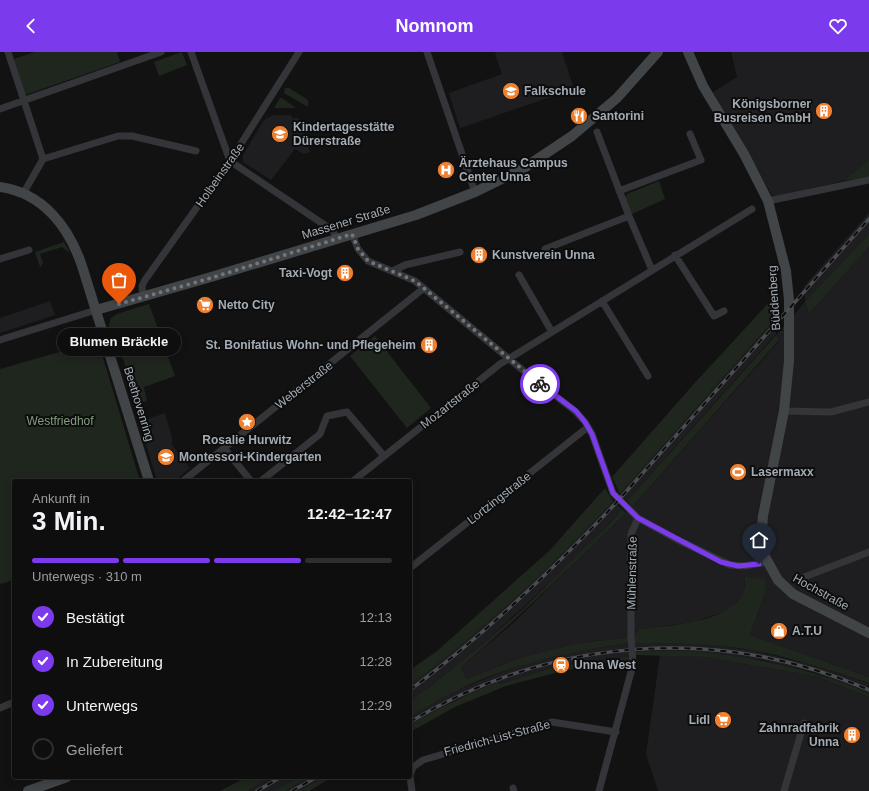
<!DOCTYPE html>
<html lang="de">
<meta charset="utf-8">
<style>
:root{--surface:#0e0e0e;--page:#171717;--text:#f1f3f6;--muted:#9b9c9e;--line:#2e2e2e;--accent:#7c3aed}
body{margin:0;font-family:Helvetica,sans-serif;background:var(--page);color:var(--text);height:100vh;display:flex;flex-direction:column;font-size:15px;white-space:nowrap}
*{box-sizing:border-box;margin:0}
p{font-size:13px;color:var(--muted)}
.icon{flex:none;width:22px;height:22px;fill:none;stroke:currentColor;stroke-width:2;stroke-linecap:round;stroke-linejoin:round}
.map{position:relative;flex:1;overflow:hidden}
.drawer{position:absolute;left:12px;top:427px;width:400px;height:300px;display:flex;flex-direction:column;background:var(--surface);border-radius:4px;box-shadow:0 2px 10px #0003,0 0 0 1px var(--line)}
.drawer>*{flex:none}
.pin{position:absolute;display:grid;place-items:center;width:34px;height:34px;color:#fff;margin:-41px -17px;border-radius:50% 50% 50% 0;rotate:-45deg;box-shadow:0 0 4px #0007}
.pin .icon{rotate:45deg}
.courier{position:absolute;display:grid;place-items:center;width:40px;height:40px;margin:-20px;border:3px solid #7c3aed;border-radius:50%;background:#fff;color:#222;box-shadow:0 1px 5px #0007}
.bubble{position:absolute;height:28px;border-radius:14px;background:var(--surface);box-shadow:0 2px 10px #0003,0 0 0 1px var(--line);font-size:13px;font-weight:700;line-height:28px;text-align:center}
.head em{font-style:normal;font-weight:700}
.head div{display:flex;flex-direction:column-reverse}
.head{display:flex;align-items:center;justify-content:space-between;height:68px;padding:0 20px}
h1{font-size:26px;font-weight:700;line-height:30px}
.bar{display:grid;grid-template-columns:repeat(4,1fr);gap:6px 4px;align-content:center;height:48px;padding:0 20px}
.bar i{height:5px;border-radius:3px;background:var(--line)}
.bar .selected{background:var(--accent)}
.bar p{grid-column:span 4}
ol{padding:0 20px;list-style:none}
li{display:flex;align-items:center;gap:12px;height:44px}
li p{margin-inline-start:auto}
li .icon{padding:4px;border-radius:50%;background:var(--accent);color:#fff;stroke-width:4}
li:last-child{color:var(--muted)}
li i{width:22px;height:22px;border:2px solid var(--line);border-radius:50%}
header{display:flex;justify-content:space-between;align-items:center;height:52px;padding:0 20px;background:var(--accent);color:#fff;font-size:18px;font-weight:700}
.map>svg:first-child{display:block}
</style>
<header><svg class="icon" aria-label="back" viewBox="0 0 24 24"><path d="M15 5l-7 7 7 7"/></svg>Nomnom<svg class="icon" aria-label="heart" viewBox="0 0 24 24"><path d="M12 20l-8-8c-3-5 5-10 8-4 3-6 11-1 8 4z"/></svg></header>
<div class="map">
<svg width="869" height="739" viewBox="0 0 869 739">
<rect width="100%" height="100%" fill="#121213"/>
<path fill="#1e1e20" d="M499,0H562L574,37L460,76L449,41L502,22L495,1Z
M731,0H869V107L843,129L773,145L713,40L737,25Z
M273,63H291L292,66H299L310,100L304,102L295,97L271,128L243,110V103L264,68Z
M869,161V182L805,251L809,262L869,195V625L750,583L765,541L745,525L744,542L729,558L694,570L639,577L634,584L574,592L523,605L466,627L461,615L511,573L632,455L779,289L775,283L627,449L620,442L774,268L776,283L805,250L804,234Z
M50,249L55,263L0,281V266Z
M165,361L172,385V393L190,416L175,429H160L156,425L139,370Z
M613,449L621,456L619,461L570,512L483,592L433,632L410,648V633L508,552L564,499Z
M692,590L751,598L805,611L868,631L869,642L816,621L763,608L635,600L634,591Z
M629,591L630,604L595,610L585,609L548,617L500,632L457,647L410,673V665L415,662L453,640L497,622L533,609L576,599Z
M660,603L705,605L818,625L869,645V739H658L646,702Z
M268,725H298L274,739H248Z
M310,725H324L298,739H285Z"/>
<path fill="#1f261e" d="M35,0H117L120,10L25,43L14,7Z
M182,0L187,13L159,24L154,10Z
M285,36H289L308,48V55L284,41Z
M280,46H282L296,56H274Z
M869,107V125L843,129Z
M659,129L665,147L632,162L625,146L627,142Z
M869,182V195L809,262L805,250Z
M64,190L70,201L62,195L40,202L43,211L41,212L42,214L40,215L35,200Z
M774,245V268L620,442L612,425L692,334Z
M149,252L175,324L144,335L147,349L134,353L124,309L117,297L109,273L111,266L117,262Z
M776,283L779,288L632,455L627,449Z
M375,284L431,356L407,376L350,304Z
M98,289L140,429H14V528L0,532V317Z
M605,436L613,449C552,515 483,578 410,633V618L437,599L550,498Z
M621,456L626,461C572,514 518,566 461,615L466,627L523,605L574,592L629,585V591C568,600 508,612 452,641C438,648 424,657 410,665V648L433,632L483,592L524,556L611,470L619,461Z
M745,524L765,528V541L750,583L869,625V631C830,619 791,605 751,598C712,591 674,591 634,591V584L639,577C669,573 726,572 743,542C745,538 745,529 745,524Z
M681,599C746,603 809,615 869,642V645L818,625L705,605L635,603V600Z
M630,604L629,616L604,611L562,619L506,634L455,655L410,680V673C438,656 467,643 497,630L500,632L548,617L585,609L595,610Z
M247,725H268L248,739H220Z
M298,725H310L285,739H274Z
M324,725H333L309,739H298Z"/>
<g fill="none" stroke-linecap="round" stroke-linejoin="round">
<path stroke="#333538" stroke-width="7" d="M8,0L43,107
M191,0L230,109
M427,0L475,140
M0,57L161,0
M597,80L629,164L652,218
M230,109L326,174L333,179L337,187
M619,139L701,108L690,82
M23,142L43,107L118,84H132L196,99
M768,149L869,128
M352,182L358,197L368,209L415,229L525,320L575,359L585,370L592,382L613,441L638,466L676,487L730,513L745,514L766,510
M545,197L629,164
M675,203L714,264L724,259
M0,207L29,198
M393,219L405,213L460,200
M519,223L552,280
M143,245L142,234L145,228L230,109L299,0
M602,249L648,324
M0,288L96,258
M784,359L831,360L869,350
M224,396L251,429
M183,429L424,236
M261,429L320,382L327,364L347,360L384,404
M353,429L500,312L752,157
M410,516L588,375
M799,527L869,500
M631,585V482L638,466
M0,656L14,650
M410,723L413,715L423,708L552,670L616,680
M410,725L412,739
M513,736L514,739
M599,739L631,620
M784,739L804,671"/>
<path stroke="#414548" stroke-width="10" d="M688,0L703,34L744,102L768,149L786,219L789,248V309L784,359L763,464L761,488L764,503L778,528L793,542L869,581
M0,135C43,141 69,175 82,214L149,429
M96,258L211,225L416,163L475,140L524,116L572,84L617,46L658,0
M28,739L67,725"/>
<defs>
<path id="rail" d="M410,638C485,582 552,519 616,451L869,167
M410,670C551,585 718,572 869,638
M257,739L281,725
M292,739L317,725"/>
</defs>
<use href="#rail" stroke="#4a4e51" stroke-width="3.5"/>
<use href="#rail" stroke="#0d0d0e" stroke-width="2" stroke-dasharray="6" stroke-linecap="butt"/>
<path stroke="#333538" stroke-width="7" d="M631,620L633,611L631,585"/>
</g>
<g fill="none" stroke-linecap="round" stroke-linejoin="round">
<path stroke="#70767c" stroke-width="4" stroke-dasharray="0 7.2" d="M119,252L211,226L352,182L358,197L368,209L415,229L540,332"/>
<path stroke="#7c3aed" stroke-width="5" d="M540,332L576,359L585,370L592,382L613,441L638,466L721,510L738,514L759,512"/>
</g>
<defs>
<symbol id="school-disc" viewBox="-11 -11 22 22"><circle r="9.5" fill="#ee802f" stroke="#0d0d0e"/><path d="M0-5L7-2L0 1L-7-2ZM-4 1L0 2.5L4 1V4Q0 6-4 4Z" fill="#fff"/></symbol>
<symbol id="building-disc" viewBox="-11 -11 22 22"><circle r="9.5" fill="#ee802f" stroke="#0d0d0e"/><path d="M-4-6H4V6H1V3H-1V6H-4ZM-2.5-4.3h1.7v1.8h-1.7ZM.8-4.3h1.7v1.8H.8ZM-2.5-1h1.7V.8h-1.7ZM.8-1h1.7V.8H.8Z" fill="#fff"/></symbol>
<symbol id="restaurant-disc" viewBox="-11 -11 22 22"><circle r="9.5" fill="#ee802f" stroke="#0d0d0e"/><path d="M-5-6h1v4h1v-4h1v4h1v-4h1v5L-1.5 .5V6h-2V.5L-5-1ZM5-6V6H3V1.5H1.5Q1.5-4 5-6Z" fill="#fff"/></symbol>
<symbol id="hospital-disc" viewBox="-11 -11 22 22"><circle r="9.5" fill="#ee802f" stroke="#0d0d0e"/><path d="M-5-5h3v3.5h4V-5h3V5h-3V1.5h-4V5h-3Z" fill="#fff"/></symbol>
<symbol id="supermarket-disc" viewBox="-11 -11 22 22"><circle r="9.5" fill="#ee802f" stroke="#0d0d0e"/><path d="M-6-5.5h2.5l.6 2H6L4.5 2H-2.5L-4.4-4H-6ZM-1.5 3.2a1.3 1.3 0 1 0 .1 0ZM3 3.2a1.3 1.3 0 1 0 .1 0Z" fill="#fff"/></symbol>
<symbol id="sight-disc" viewBox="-11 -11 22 22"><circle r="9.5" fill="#ee802f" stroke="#0d0d0e"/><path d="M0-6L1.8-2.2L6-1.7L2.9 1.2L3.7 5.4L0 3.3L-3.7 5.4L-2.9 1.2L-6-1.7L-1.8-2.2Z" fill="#fff"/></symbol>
<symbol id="stadium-disc" viewBox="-11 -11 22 22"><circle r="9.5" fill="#ee802f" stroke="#0d0d0e"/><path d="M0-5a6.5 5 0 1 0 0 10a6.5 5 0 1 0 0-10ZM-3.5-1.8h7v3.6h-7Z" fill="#fff"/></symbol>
<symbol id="shop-disc" viewBox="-11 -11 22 22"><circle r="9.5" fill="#ee802f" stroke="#0d0d0e"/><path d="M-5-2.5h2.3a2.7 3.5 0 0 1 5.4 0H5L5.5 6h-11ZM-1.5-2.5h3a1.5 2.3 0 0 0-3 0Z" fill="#fff"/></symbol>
<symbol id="station-disc" viewBox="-11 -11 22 22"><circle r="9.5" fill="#ee802f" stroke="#0d0d0e"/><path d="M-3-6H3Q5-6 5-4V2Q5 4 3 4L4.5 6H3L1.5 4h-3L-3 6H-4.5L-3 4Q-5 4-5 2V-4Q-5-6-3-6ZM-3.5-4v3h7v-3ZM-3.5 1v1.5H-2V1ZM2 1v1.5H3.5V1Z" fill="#fff"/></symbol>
</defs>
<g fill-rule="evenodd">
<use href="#school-disc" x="501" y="29" width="20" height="20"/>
<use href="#building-disc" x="814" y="49" width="20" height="20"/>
<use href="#restaurant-disc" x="569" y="54" width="20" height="20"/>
<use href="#school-disc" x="270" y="72" width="20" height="20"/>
<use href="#hospital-disc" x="436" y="108" width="20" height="20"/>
<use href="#building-disc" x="469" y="193" width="20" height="20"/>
<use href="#building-disc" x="335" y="211" width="20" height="20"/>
<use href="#supermarket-disc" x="195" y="243" width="20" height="20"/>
<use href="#building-disc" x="419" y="283" width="20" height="20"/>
<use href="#sight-disc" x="237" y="360" width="20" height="20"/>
<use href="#school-disc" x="156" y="395" width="20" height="20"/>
<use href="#stadium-disc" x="728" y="410" width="20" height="20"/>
<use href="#shop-disc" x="769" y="569" width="20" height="20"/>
<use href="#station-disc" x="551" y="603" width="20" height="20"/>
<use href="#supermarket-disc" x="713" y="658" width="20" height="20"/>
<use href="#building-disc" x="842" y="673" width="20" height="20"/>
</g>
<g text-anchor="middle" stroke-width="4" stroke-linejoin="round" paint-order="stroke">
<g font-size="12" font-weight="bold" fill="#a3acb4" stroke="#0d0d0e" text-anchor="start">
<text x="524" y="43">Falkschule</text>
<text x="811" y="56" text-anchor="end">Königsborner<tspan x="811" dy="14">Busreisen GmbH</tspan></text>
<text x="592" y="68">Santorini</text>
<text x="293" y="79">Kindertagesstätte<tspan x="293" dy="14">Dürerstraße</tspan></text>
<text x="459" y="115">Ärztehaus Campus<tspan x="459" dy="14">Center Unna</tspan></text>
<text x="492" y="207">Kunstverein Unna</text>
<text x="332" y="225" text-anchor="end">Taxi-Vogt</text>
<text x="218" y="257">Netto City</text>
<text x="416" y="297" text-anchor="end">St. Bonifatius Wohn- und Pflegeheim</text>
<text x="247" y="392" text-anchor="middle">Rosalie Hurwitz</text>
<text x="179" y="409">Montessori-Kindergarten</text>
<text x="751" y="424">Lasermaxx</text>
<text x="792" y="583">A.T.U</text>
<text x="574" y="617">Unna West</text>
<text x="710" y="672" text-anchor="end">Lidl</text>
<text x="839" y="680" text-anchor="end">Zahnradfabrik<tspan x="839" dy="14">Unna</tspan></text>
</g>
<g font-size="12" fill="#a3acb4" stroke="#0d0d0e">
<text transform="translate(220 123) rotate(-55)" y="4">Holbeinstraße</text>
<text transform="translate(346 170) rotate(-17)" y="4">Massener Straße</text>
<text transform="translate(774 246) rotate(-94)" y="4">Büddenberg</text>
<text transform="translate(304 333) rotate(-38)" y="4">Weberstraße</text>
<text transform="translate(139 352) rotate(73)" y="4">Beethovenring</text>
<text transform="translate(450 352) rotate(-38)" y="4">Mozartstraße</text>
<text transform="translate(499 446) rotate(-38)" y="4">Lortzingstraße</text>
<text transform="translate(632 521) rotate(-89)" y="4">Mühlenstraße</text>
<text transform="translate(821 540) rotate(29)" y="4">Hochstraße</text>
<text transform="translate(497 686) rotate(-15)" y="4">Friedrich-List-Straße</text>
</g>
<g font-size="12" fill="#819f7b" stroke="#0d0d0e">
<text x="60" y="373">Westfriedhof</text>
</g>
</g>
</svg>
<div class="pin" style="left:119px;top:252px;background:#ea580c"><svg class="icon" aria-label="bag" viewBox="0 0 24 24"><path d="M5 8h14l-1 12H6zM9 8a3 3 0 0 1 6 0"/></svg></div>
<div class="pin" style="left:759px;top:512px;background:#1f2937"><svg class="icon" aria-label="home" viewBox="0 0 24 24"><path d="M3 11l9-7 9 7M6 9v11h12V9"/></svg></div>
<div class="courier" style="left:540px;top:332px"><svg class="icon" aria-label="bike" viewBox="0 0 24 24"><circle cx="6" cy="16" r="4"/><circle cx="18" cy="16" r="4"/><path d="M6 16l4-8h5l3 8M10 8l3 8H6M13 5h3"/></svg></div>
<div class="bubble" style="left:57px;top:276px;width:124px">Blumen Bräckle</div>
<section class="drawer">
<div class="head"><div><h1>3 Min.</h1><p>Ankunft in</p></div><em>12:42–12:47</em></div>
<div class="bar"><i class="selected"></i><i class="selected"></i><i class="selected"></i><i></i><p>Unterwegs · 310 m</p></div>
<ol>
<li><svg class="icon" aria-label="check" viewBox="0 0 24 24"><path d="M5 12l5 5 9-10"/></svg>Bestätigt<p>12:13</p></li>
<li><svg class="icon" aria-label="check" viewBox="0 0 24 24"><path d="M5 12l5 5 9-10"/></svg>In Zubereitung<p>12:28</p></li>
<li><svg class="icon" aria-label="check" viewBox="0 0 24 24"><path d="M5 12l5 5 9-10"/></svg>Unterwegs<p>12:29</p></li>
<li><i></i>Geliefert</li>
</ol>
</section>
</div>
